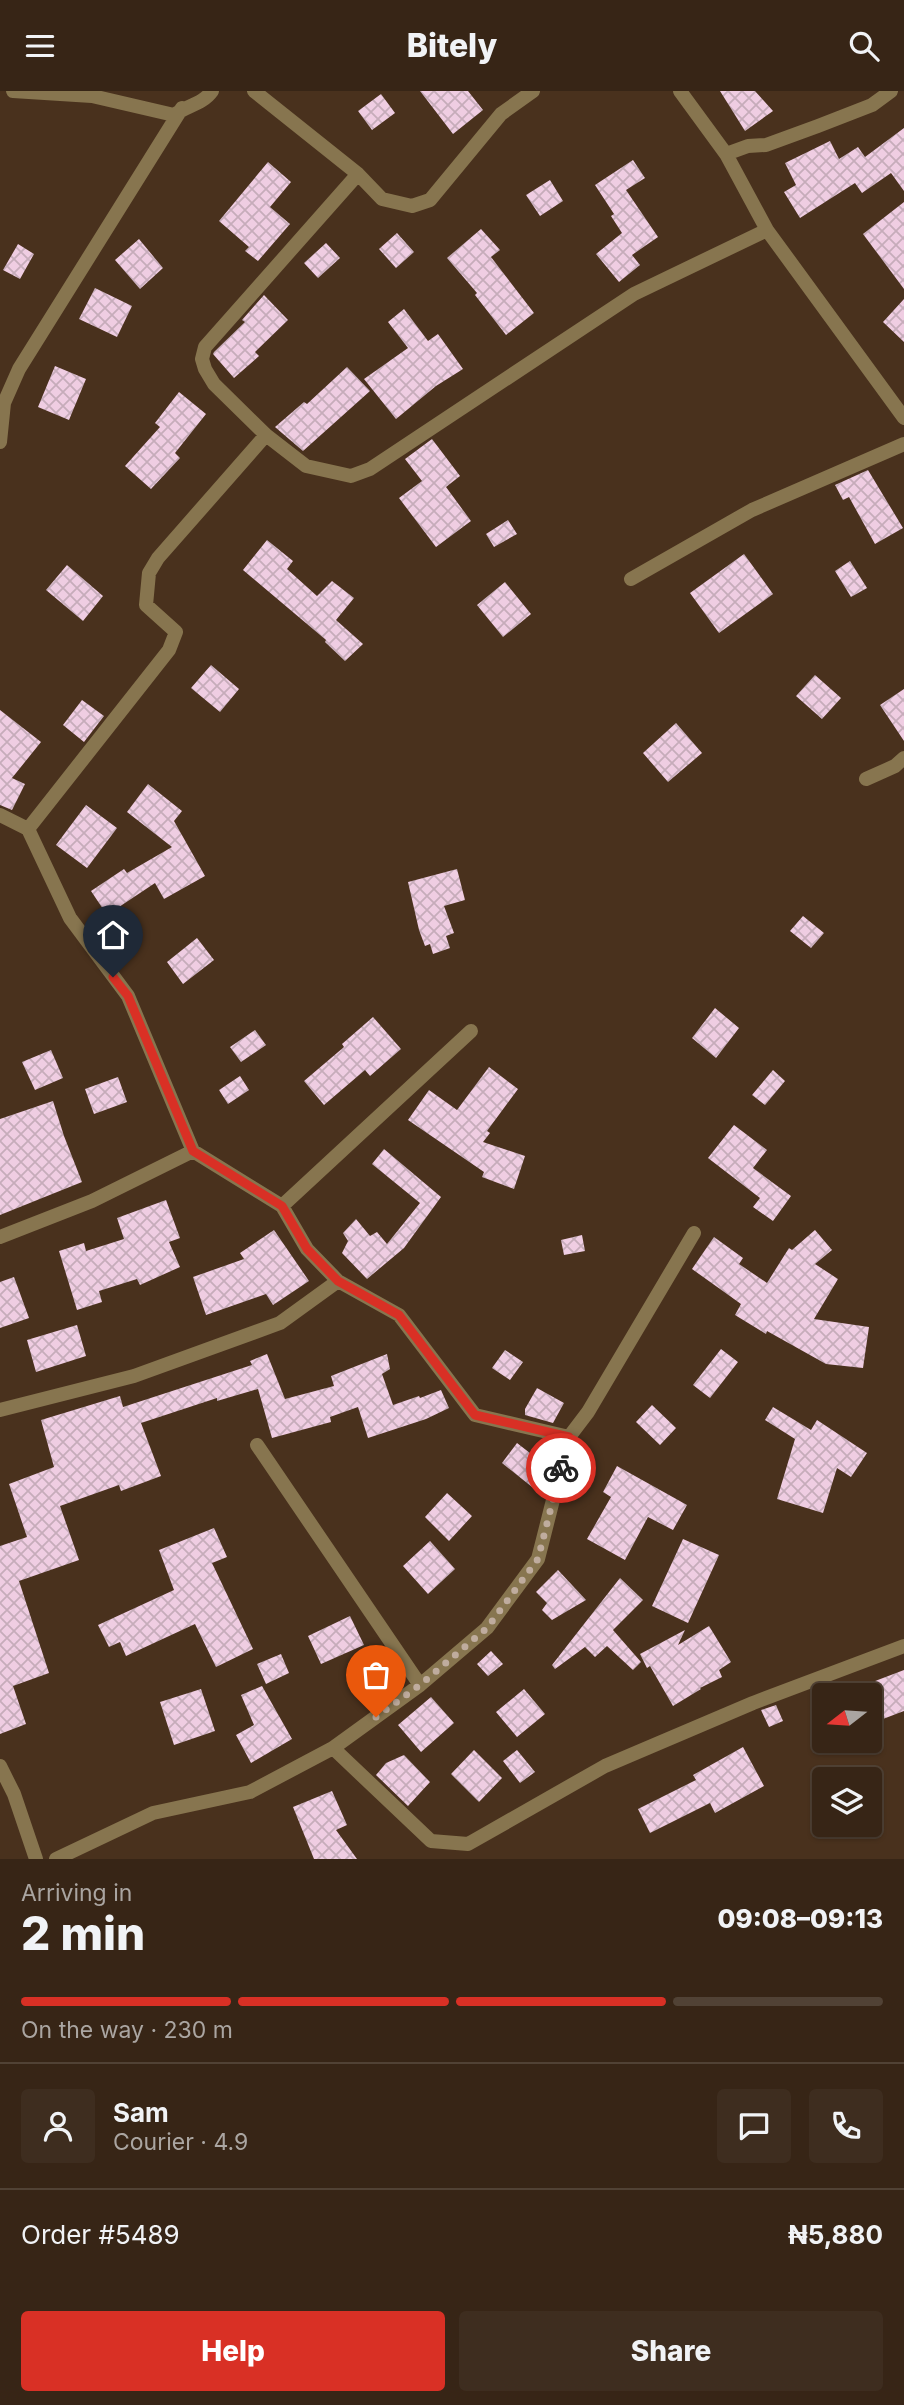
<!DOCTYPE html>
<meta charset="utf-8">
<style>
:root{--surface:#372516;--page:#3e2d1f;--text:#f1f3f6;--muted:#aaa5a1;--line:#514235;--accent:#d93025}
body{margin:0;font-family:Inter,sans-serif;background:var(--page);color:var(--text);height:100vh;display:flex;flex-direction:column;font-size:26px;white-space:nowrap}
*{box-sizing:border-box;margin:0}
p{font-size:23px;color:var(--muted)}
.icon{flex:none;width:38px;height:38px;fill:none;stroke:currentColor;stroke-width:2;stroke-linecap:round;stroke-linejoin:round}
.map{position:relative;height:1768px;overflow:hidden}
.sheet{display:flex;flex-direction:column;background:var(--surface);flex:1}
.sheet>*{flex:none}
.needle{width:46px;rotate:253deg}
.controls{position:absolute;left:812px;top:1592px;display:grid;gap:14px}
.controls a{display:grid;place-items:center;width:70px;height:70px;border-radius:7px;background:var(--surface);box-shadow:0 2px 5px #0004,0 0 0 2px var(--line);font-size:35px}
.pin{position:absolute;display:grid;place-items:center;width:60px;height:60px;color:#fff;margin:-72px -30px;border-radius:50% 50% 50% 0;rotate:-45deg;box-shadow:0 0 7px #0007}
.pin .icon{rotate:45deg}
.courier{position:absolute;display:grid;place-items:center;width:70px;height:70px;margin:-35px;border:5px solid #d93025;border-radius:50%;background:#fff;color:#222;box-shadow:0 2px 9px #0007}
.headline em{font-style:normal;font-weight:800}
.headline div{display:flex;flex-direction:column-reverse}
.headline{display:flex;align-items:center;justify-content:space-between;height:119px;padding:0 21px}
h1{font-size:46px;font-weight:800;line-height:52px}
.bar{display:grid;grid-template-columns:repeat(4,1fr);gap:10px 7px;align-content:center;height:84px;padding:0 21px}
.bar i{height:9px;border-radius:5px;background:var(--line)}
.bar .current{background:var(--accent)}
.bar p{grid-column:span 4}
.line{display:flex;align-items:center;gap:18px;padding:0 21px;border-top:2px solid var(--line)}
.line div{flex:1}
.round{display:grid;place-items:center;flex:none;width:74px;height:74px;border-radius:7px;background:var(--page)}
.button{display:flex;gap:14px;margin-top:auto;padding:14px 21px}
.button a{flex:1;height:80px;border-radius:7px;background:var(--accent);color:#fff;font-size:28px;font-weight:800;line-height:80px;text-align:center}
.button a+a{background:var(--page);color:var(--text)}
header{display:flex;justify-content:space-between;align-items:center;height:91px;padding:0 21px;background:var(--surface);font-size:32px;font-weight:800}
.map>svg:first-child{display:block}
</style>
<header><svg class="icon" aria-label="menu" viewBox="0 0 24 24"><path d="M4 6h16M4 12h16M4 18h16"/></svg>Bitely<svg class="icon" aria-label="search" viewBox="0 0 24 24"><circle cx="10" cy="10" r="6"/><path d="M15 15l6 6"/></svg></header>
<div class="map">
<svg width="904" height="1768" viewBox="0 0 904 1768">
<defs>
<pattern id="building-cross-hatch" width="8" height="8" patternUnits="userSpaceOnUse" patternTransform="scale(1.75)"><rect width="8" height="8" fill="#efcde2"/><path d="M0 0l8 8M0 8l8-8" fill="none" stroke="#c6acba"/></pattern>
</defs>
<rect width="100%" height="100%" fill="#49311d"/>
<path fill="url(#building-cross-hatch)" d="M420,0H468L483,19L453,43Z
M720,0H755L773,20L745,40Z
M381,3L395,22L372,39L358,20Z
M904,37V100L891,82L862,102L855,92L800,127L784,101L796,94L785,72L830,50L839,68L858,56L865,66Z
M633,69L645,87L626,99L658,146L632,164L640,174L619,191L596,163L622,142L611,125L614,123L595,94Z
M268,71L291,91L270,116L290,133L258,170L245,160L249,156L219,130Z
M550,89L563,110L540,125L526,104Z
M904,111V198L863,143Z
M481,138L500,159L491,166L534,222L506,244L475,204L477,202L447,167Z
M397,142L414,161L396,177L379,158Z
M139,148L163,177L140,198L115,169Z
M326,152L340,167L318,187L304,172Z
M18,153L34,163L20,188L3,179Z
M95,197L132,215L117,246L79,228Z
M264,204L288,229L255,261L259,265L234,287L213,263L214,261L245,231L242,229Z
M904,208V251L883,231Z
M404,218L428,250L438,243L463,278L436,295L396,328L364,288L408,257L388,231Z
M55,275L86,288L69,329L38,316Z
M347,276L370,300L303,360L275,336L304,311L307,313Z
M179,301L206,323L175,362L180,367L151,398L125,375L160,336L155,332Z
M432,348L460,385L446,396L471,430L436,456L399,407L422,390L405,368Z
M868,379L903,437L875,453L849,406L843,409L835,394Z
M508,429L517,443L494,456L486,443Z
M267,449L293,470L287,478L317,505L332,490L354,507L336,529L363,553L345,570L325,551L326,549L243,479Z
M744,463L773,503L719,542L690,502Z
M850,470L867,497L851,506L835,480Z
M67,474L103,505L83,530L46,499Z
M505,491L531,523L503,546L477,514Z
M211,574L239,598L220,621L191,597Z
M815,584L841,607L822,628L796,605Z
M904,598V650L880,614Z
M82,609L104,625L84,651L63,634Z
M0,619L41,651L12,687L25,693L12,719L0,714Z
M676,632L702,662L668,691L643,662Z
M148,693L182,720L174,730L205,785L164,808L155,792L107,824L91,800L124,778L127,782L172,756L127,721Z
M86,714L117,737L87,777L56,754Z
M457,778L465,809L444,815L454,842L446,845L450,857L433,863L430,853L425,855L419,839L408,791Z
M803,825L824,842L811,857L790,840Z
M197,847L214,869L183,893L167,871Z
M715,917L739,937L716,967L692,947Z
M373,926L401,958L370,985L365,979L324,1014L304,990L344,956L342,953Z
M255,939L266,954L241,971L230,956Z
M51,959L63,987L35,999L22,971Z
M489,976L518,998L487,1040L490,1042L483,1051L525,1065L514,1098L482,1086L484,1081L408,1029L429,999L457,1019Z
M773,979L785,990L765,1014L752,1004Z
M240,985L249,999L228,1013L219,999Z
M118,986L127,1011L94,1023L85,998Z
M53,1010L64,1045L82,1091L0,1124V1028Z
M734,1034L767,1059L753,1077L791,1105L773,1130L753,1116L760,1107L708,1067Z
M384,1058L441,1106L404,1157L367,1188L342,1162L348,1150L343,1142L356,1128L370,1145L377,1141L387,1153L420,1112L372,1073Z
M166,1109L180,1147L169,1151L180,1176L140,1194L137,1188L99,1200L102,1211L77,1219L59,1160L84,1152L86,1160L124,1148L117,1127Z
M274,1139L309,1190L273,1214L266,1203L206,1224L193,1186L244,1168L240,1162Z
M815,1139L832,1159L815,1173L838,1188L814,1228L869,1236L863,1277L826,1273L767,1240L766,1243L735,1224L741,1213L692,1178L714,1146L743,1167L739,1173L767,1192L789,1157L792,1159Z
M582,1144L585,1160L564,1164L561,1149Z
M14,1186L29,1227L0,1237V1191Z
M77,1234L86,1265L36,1281L27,1249Z
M721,1258L738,1271L710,1307L693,1294Z
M505,1259L523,1271L510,1289L492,1277Z
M267,1263L285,1308L334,1295L331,1285L387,1263L390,1278L382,1283L393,1314L419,1305L420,1307L441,1299L449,1317L426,1328L368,1347L358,1316L330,1326L331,1331L272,1347L258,1298L217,1310V1307L141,1332L161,1385L121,1400L119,1394L60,1415L79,1469L19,1490L49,1582L13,1595L26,1633L0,1643V1455L27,1446L9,1393L54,1376L41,1329L120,1305L123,1316L252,1274L250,1270Z
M537,1297L564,1312L553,1332L525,1324V1318Z
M652,1314L676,1337L660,1354L636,1331Z
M773,1316L811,1339L817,1329L867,1362L851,1386L837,1377L823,1422L777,1408L795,1348L765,1329Z
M517,1352L548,1376L532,1396L502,1372Z
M617,1375L687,1414L673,1439L648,1426L625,1469L587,1448L611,1406L603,1401Z
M447,1402L472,1425L449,1450L425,1426Z
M214,1437L227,1466L212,1472L253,1558L216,1576L195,1533L126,1565L120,1551L109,1556L98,1534L174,1499L159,1459Z
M683,1448L719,1464L688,1532L652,1515Z
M430,1450L455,1478L428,1503L403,1475Z
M558,1479L586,1509L552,1529L542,1519L547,1512L536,1501Z
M620,1487L643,1509L613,1539L641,1571L633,1579L607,1555L595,1566L585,1556L555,1578L552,1574Z
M350,1525L364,1554L321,1573L308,1545Z
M709,1535L731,1571L719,1579L722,1586L700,1597L701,1598L673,1615L650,1575L647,1577L640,1563L685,1539L678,1554Z
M491,1560L503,1573L488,1585L477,1573Z
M281,1563L289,1582L266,1593L257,1573Z
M904,1579V1620L875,1631L870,1616V1605H865L862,1595Z
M262,1595L292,1648L251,1672L236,1644L254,1634L241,1604Z
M201,1598L215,1640L174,1654L160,1611Z
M524,1598L545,1623L517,1646L496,1621Z
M431,1606L454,1632L421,1661L398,1634Z
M776,1614L783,1630L769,1636L761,1619Z
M743,1656L764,1695L715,1722L710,1712L650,1742L638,1718L696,1689L693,1684Z
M474,1659L502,1687L479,1711L451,1683Z
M517,1659L535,1681L520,1692L503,1670Z
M404,1664L430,1691L408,1715L376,1684L386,1672Z
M332,1700L347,1734L336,1739L357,1768H314L293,1716Z"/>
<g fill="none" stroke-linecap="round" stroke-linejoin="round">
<path stroke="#87754f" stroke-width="14" d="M13,0L92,5L174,24C186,15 203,13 212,0
M254,0L358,83L382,108L412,115L430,109L501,23L533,0
M680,0L726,63L748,55L766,54L818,35L872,14L891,0
M726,63L767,139L904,327
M358,83L205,256L202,268L205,278L214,293L266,344L306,375L351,385L370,378L634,203L767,139
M0,351L4,312L19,278L182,17
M631,488L752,419L904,353
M866,688L895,675L904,667
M0,724L28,738L70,827L128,905L193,1060L282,1115L307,1158L338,1190L399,1224L475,1324L569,1346
M28,738L169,559L176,541L146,514L149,482L158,467L266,344
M282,1115L471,940
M0,1146L92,1110L193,1060
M0,1319L134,1285L280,1232L338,1190
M257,1354L420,1594
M333,1657L431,1750L468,1753L605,1675L753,1612L904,1555
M0,1675L14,1703L36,1768
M56,1768L153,1722L250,1701L333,1657L420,1594L487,1537L538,1468L569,1346L588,1321L694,1142"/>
</g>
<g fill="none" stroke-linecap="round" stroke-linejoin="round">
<path stroke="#bfac9e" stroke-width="7" stroke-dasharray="0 12.6" d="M376,1626L420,1594L487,1537L538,1468L561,1377"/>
<path stroke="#d93025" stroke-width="9" d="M113,886L128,905L193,1060L282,1115L307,1158L338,1190L399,1224L475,1324L569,1346L561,1377"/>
</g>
</svg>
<div class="controls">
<a><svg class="needle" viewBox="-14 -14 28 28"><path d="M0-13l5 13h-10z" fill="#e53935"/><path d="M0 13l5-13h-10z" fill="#aaa5a1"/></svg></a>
<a><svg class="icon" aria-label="layers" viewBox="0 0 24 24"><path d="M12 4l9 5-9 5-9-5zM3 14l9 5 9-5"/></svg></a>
</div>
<div class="pin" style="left:376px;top:1626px;background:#ea580c"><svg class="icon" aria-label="bag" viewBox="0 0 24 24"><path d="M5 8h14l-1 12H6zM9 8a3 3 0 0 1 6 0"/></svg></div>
<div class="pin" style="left:113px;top:886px;background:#1f2937"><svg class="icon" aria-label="home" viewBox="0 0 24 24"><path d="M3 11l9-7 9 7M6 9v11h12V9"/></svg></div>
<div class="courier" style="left:561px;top:1377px"><svg class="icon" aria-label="bike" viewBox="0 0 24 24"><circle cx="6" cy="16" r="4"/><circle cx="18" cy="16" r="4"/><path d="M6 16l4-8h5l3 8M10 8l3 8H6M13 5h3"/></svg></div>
</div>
<section class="sheet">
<div class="headline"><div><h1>2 min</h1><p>Arriving in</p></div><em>09:08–09:13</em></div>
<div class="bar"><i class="current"></i><i class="current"></i><i class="current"></i><i></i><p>On the way · 230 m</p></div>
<div class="line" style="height:126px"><a class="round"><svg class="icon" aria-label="person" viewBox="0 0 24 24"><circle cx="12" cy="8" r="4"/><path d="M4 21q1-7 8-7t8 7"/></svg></a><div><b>Sam</b><p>Courier · 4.9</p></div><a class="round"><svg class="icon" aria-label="chat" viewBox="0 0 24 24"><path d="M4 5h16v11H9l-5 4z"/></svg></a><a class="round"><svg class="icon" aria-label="phone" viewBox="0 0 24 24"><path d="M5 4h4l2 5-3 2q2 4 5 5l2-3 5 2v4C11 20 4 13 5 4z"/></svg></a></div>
<div class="line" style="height:91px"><div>Order #5489</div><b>₦5,880</b></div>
<div class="button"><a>Help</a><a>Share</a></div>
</section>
